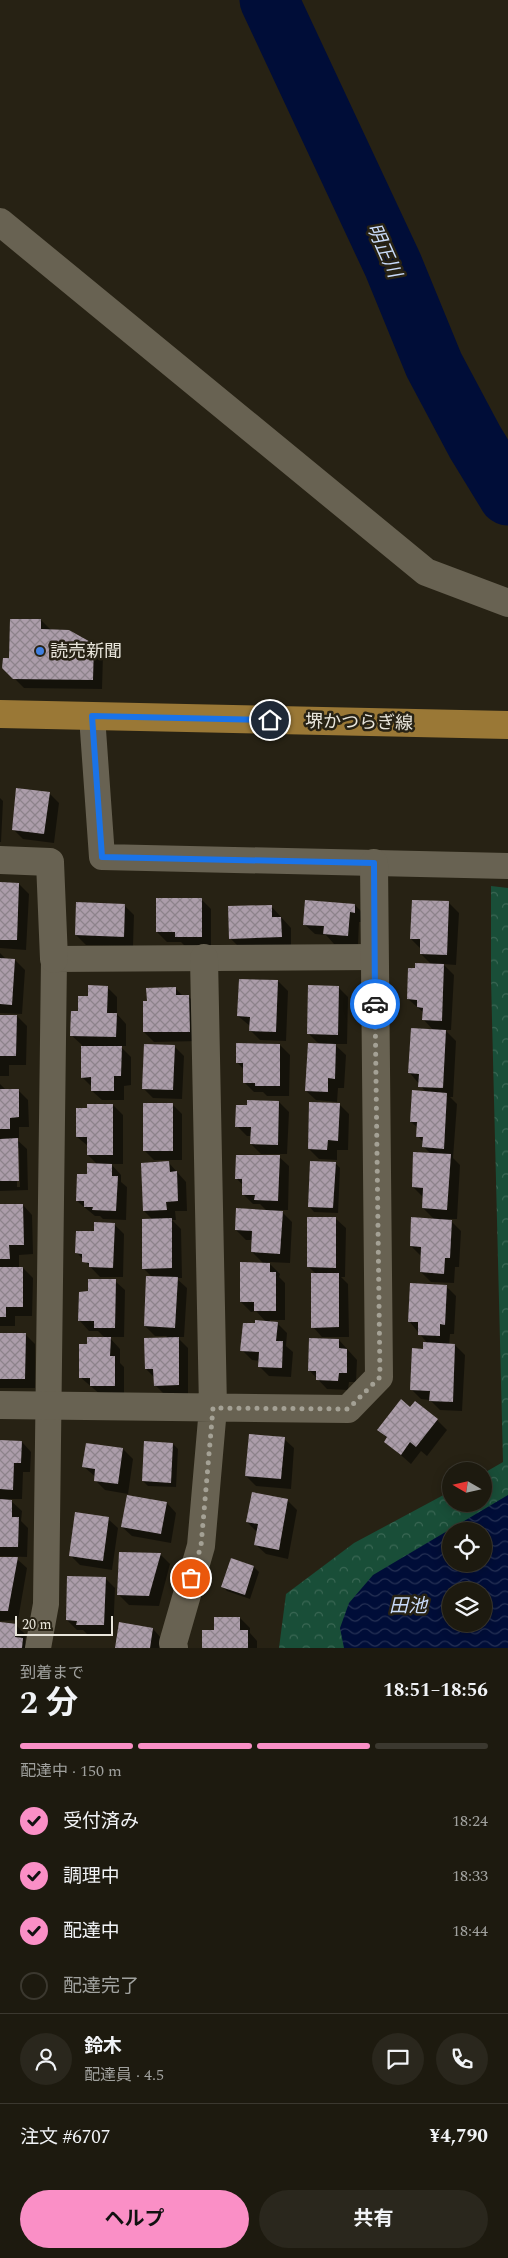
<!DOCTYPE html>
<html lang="ja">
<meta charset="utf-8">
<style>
:root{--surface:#1d1a0f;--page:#2a271d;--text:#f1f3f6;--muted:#a0a19e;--line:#3b382f;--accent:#fa8fc6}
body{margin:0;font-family:Spectral,"Noto Sans JP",serif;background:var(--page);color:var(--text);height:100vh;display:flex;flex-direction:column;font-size:19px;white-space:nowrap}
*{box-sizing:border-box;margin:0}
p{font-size:16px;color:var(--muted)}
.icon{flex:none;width:28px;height:28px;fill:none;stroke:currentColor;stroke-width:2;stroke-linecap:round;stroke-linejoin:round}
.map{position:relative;height:1648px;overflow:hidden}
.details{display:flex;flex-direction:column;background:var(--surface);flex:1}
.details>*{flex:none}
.needle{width:32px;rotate:279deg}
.fabs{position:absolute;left:442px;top:1462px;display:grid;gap:10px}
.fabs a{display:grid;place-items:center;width:50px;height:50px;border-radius:50%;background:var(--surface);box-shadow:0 2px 12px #0003,0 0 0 1px var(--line);font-size:25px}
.scale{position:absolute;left:15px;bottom:12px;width:98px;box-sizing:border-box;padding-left:5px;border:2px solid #e8e5db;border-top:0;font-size:14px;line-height:18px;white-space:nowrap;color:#e8e5db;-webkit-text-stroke:4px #272214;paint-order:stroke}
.pin{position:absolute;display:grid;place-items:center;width:42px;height:42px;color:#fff;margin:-21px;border:2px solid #fff;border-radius:50%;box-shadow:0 1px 5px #0007}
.courier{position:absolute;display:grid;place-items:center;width:50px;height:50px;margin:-25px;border:4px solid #1a73e8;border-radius:50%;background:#fff;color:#222;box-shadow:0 1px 6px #0007}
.summary em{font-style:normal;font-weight:700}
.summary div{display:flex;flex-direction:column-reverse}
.summary{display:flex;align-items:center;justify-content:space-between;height:85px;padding:0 20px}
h1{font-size:32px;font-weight:700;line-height:38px}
.bar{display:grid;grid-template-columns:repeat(4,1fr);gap:8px 5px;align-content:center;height:60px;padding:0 20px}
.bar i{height:6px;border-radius:4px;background:var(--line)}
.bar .selected{background:var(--accent)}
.bar p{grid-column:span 4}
.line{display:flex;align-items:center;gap:12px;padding:0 20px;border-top:1px solid var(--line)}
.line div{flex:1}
.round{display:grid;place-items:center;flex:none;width:52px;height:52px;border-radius:26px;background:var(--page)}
ol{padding:0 20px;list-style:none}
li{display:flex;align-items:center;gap:15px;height:55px}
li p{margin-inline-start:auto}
li .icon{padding:5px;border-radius:50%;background:var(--accent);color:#111;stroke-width:4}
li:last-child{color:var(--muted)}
li i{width:28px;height:28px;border:2px solid var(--line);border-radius:50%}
.button{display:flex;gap:10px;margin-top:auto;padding:10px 20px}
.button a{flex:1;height:58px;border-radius:30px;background:var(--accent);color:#111;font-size:20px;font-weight:700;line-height:58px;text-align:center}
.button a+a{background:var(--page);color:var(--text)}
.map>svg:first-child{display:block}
</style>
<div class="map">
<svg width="508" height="1648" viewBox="0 0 508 1648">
<defs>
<pattern id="park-crowns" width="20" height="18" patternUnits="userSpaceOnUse" patternTransform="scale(1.25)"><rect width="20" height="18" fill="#194e38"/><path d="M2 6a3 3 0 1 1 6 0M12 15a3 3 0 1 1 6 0" fill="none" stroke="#3a6754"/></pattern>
<pattern id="water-waves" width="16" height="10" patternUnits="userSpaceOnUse" patternTransform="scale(1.25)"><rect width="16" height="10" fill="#000d38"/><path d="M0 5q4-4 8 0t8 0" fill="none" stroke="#253054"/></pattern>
<pattern id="building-cross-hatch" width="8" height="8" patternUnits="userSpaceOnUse" patternTransform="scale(1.25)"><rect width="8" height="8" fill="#ac9daa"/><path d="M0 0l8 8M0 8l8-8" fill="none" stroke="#8d838b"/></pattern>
</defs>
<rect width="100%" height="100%" fill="#272214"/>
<path fill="url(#park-crowns)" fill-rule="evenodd" d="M491,886L508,888V1648H279L286,1594L354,1543L451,1491V1504H484V1473L503,1462L491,979ZM451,1531H484V1564H451ZM451,1591H484V1624H451Z"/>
<path fill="url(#water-waves)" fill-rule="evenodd" d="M508,1495V1648H344L340,1628L349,1603L373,1575ZM451,1531H484V1564H451ZM451,1591H484V1624H451Z"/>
<path fill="#0007" fill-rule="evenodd" d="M41,620L51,630L93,645L103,655L102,689L24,688L4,668Z
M49,793L59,803L54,843L23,839L13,829Z
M0,798L3,801L1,842H0Z
M0,883L19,884L29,894L26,950L0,948Z
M201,899L211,909V946L186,947L181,942H167L157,932Z
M449,903L459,913L456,965L443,964L454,975L451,1030H445L456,1041L453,1097H450L457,1104L453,1158L460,1165L457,1219H449L461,1231L459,1267H455L454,1283L431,1282L421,1272V1256L411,1246L435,1220L423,1208V1197L413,1187L431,1154L424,1147V1143L418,1136V1128L411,1122L426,1092L409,1072L434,1031L424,1020V1013L408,999L432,965L421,954V949L411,939Z
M124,905L134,915L133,946L86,945L76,935Z
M355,905L365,915V922H359L358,945L334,944L326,935L315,934L305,925Z
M271,906L291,928V946L240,948L230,938Z
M0,953L7,960H15L25,970L22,1014L0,1013Z
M278,981L288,991L286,1041L260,1040L250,1030V1026L238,1016Z
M107,987L117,997V1014L126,1024V1046H120L131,1057V1085L124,1086V1100H102L92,1091V1087L82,1077V1045L71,1035L79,1012L89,997Z
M175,988L184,997L188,996L198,1006L199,1041L154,1042L144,1032L148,1002Z
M339,988L348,997L347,1044H334L346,1055L344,1088H338L337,1102L316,1100L306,1091L320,1045L308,1033Z
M0,1016H17L27,1026L26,1065H9V1076H0Z
M280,1045L290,1055L289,1096H267L263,1092H254L244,1082V1070L237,1062Z
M174,1046L184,1056L182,1099L153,1098L143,1088Z
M0,1084L6,1090H18L28,1100L29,1127H19V1138H15L27,1149L28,1190L0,1191ZM17,1148H19L20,1187H17Z
M279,1102L289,1112L287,1154H261L251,1144L252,1136H247L237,1126L248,1106Z
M172,1104L182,1114V1160H154L144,1150Z
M339,1104L349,1114L348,1150H337V1160L319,1159L309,1149Z
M113,1105L123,1115V1164H111L121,1175V1182L127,1187L126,1220L103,1219L100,1216H95L77,1201L88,1176L98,1165L88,1155V1146L77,1137Z
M277,1155L289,1166L288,1210H280L292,1222L290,1263L268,1262L280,1274L279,1277L285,1283V1320H270V1322L277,1323L287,1333L286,1346L293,1352L291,1377L269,1376L259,1366L260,1361L252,1360L242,1350L256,1324L266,1322L256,1311L251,1312L241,1302L264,1264L252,1252V1240H246L236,1230L267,1211L260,1204H253L243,1194L244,1186L237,1179Z
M169,1163L186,1182L187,1211H175L176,1220H172L181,1229L182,1278H176L187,1288L184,1337H177L188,1348V1395H165L155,1385V1378L146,1369L167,1336H155L145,1326L153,1278L144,1269L153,1220L144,1211Z
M335,1163L340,1168L338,1213L314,1212L309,1206Z
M0,1205H23L32,1215L33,1254L19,1255V1268H23L33,1278L32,1316H15V1326H0Z
M336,1219L346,1228L345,1277H341L348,1284L349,1337H322L313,1327L316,1274L308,1266Z
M114,1224L124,1234L123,1277H100L77,1253L95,1232Z
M115,1281L125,1290L124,1337H109L120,1349V1363L124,1367V1395H101L80,1377L89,1345L106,1339L98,1331H89L80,1321L89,1292Z
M446,1286L456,1296L454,1334H450L449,1345H455L465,1355L462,1411L440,1410L430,1400L421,1399L411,1389L428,1344L409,1321Z
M0,1334H25L35,1344V1388H0Z
M339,1340L357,1360L356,1382H349L348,1390L327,1389L309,1370Z
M411,1408L437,1420L447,1430L427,1456L421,1451L411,1464L386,1442L388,1439L379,1430Z
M284,1439L294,1448L291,1489L256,1486L246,1476Z
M0,1441L22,1442L31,1452L30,1472H23L22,1499H9L22,1511L21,1521L28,1528L27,1557L0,1556Z
M173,1444L178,1449L176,1487L148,1486L143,1481Z
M123,1449L133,1459L128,1494L105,1490L95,1480L96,1477L84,1467Z
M287,1500L297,1510L288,1559L266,1554L256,1545L257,1532L247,1522Z
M167,1503L176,1513L171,1543L132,1536L122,1527Z
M108,1519L118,1528L112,1570L80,1565L70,1555Z
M160,1554L170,1564L159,1606L129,1605L119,1595Z
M0,1559H17L27,1568L18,1620L0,1621Z
M231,1560L254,1567L259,1572L250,1599L227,1591L222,1586Z
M105,1578L115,1588L113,1635L87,1634L83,1630H77L67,1620Z
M240,1618L250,1628V1633L257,1641V1648H204L215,1631Z
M0,1623L16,1625L26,1635L25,1642L32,1648H0Z
M153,1629L162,1639L161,1648H116Z"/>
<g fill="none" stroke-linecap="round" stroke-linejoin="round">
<path stroke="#000d38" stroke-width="59" d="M269,0L393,265L434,365L475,442L508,496"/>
</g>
<path fill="url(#building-cross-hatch)" d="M10,619H41V629L69,630L94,644L93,680L13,679L2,668L3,658H9Z
M16,788L50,792L44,834L12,830Z
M0,882L19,883L17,940H0Z
M156,898H202V937H175V932H156Z
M305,900L355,904V913L350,912L348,936L323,934L324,926L303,925Z
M412,900L449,901L447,955L420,954V939H410Z
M76,902L125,904L124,937L75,935Z
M272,905V917H281L282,937L229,939L228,906Z
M0,958L15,959L12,1005L0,1004Z
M415,963L444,964L442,1021L422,1020L423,1008L417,1007V1000L407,999L408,968H415Z
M239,979L278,980L276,1032L249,1031L250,1017L237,1016Z
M88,985L108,986L107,1013H117L116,1037L70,1036L71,1011H78V996H88Z
M308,985L339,986L338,1035L307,1034Z
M176,987V995H189L190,1032H143V1001H147L146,988Z
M0,1015H17L16,1056H0Z
M411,1028L446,1030L443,1088L418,1087L419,1074L408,1073Z
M236,1043L280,1044V1086H255V1083H243V1063H236Z
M308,1043L336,1044L335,1079L328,1078V1092L305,1091Z
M144,1044L175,1045L173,1090L142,1089Z
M81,1046H122L121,1076H114V1091H91V1077L81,1078Z
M0,1089H19V1117L10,1118V1129H0Z
M412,1090L447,1093L444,1149L422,1147L423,1137H416L417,1122H410Z
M247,1100L279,1101L278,1145L250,1144L251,1127H235L236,1105H247Z
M309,1102L340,1103L338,1141L328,1140L327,1150L308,1149Z
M143,1103H173V1151H143Z
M87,1104H113V1155H87V1137H76V1108H87Z
M18,1138L19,1181H0V1139Z
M413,1152L451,1154L447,1210L422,1208L423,1188L412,1187Z
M236,1155H280L278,1201L254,1200L255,1195H242V1179H235Z
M169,1161L170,1172L177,1171L178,1201L166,1202L167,1210L143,1211L141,1163Z
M310,1161L336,1162L333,1208L308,1207Z
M87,1163L112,1164V1176H118L116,1211L92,1210L93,1207H84V1201H76L77,1174H87Z
M0,1204H23L24,1245H9L10,1259H0Z
M236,1208L283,1211L280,1254L251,1252L252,1231L235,1230Z
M307,1217H336V1268L307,1267Z
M411,1217L452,1220L450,1258H445L444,1274L420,1272L421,1247L410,1246Z
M172,1218V1268L142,1269V1219Z
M94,1222L115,1223L113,1268L89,1267V1263L82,1262V1254L75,1253L76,1231H94Z
M240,1262L270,1263V1272H276V1311H254V1302H240Z
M0,1267H23V1307H6V1317H0Z
M311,1273H339V1327L311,1328Z
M146,1276L178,1277L175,1328L144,1326Z
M88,1279H116L115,1328H94V1321H78L79,1292L88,1291Z
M410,1283L447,1285L445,1325L440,1324V1336L418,1335V1322H408Z
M255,1320L278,1322L276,1341H283L282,1368L258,1367L259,1352L240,1351L243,1323H255Z
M0,1333H26L25,1379H0Z
M87,1337H111L110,1356H115V1386H90V1378H79V1344H87Z
M179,1337V1385L154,1386L153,1369H145L144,1338Z
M309,1338L339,1339V1348L347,1349V1373H339L338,1381L316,1380V1371H308Z
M423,1342L455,1344L453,1402L429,1401L430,1391L410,1390L412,1348L423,1349Z
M401,1399L410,1407L415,1401L438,1419L416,1447L410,1442L401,1455L384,1442L387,1437L377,1430Z
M249,1434L285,1437L281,1479L245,1476Z
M0,1440L22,1441L21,1463H14L13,1490L0,1489Z
M144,1441L173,1443L171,1483L142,1481Z
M86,1443L123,1448L118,1484L94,1481L95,1469L82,1467Z
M252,1492L288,1499L279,1550L254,1545L258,1524L246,1522Z
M127,1495L167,1502L161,1534L121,1527Z
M0,1499L12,1500V1517H19L18,1547H0Z
M75,1512L109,1517L103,1561L69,1556Z
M119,1552L161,1553L149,1596L117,1595Z
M0,1557H18L8,1611H0Z
M231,1558L254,1566L245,1595L221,1587Z
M67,1576L106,1577L104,1625H76L77,1621L66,1620Z
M214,1617H240V1630H248V1648H202V1630H214Z
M0,1622L17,1624L15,1637L23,1638L22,1648H0Z
M119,1622L153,1628L150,1648H115Z"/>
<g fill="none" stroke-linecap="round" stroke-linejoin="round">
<path stroke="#686252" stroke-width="26" d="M92,716L102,857L508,866
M38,1648L46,1604L54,959L375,957"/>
<path stroke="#686252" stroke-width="28" d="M0,222L426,572L508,603
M0,860L50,862L54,959
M0,1405L348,1409L379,1377L374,863
M174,1648L173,1643L201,1546L213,1408L204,958"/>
<path stroke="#9a7836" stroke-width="28" d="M0,714L508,725"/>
</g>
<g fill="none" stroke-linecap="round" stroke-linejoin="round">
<path stroke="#a4a195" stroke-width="5" stroke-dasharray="0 9" d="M191,1578L201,1546L213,1408L348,1409L380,1377L375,1004"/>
<path stroke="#1a73e8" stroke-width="6" d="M270,720L92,716L102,857L374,863L375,1004"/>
</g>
<circle fill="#3f7fe0" stroke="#272214" stroke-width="2" cx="40" cy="651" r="5"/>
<g text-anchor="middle" stroke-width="5" stroke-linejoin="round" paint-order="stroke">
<g font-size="18" fill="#e8e5db" stroke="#272214" text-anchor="start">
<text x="50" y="657">読売新聞</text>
</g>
<g font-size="18" fill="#e8e5db" stroke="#272214">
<text transform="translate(359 722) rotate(1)" y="6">堺かつらぎ線</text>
</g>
<g font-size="19" font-style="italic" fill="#c9dbfa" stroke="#272214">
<text transform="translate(385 250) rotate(66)" y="7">明正川</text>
<text x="408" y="1612">田池</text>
</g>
</g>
</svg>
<div class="fabs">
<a><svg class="needle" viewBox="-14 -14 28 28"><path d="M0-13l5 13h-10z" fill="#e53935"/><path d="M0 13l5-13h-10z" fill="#a0a19e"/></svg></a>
<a><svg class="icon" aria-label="locate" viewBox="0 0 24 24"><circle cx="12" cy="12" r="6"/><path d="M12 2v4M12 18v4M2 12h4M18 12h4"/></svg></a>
<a><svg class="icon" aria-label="layers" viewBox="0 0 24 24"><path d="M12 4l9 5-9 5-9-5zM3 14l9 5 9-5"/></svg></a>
</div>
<div class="scale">20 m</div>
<div class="pin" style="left:191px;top:1578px;background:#ea580c"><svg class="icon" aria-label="bag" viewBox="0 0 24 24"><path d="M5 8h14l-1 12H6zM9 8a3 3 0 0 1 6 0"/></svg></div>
<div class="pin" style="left:270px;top:720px;background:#1f2937"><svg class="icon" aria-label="home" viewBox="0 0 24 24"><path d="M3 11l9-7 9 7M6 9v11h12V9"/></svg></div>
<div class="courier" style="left:375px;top:1004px"><svg class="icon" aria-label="car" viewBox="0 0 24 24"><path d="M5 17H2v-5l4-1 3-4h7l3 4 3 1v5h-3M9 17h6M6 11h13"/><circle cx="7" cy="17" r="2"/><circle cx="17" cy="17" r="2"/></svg></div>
</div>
<section class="details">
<div class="summary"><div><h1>2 分</h1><p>到着まで</p></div><em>18:51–18:56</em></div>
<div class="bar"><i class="selected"></i><i class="selected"></i><i class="selected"></i><i></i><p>配達中 · 150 m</p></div>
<ol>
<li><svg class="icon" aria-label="check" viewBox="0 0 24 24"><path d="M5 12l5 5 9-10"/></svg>受付済み<p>18:24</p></li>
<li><svg class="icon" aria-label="check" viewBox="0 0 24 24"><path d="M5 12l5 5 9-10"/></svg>調理中<p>18:33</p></li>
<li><svg class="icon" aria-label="check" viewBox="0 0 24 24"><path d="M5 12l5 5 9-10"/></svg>配達中<p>18:44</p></li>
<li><i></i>配達完了</li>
</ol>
<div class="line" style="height:90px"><a class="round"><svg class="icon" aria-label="person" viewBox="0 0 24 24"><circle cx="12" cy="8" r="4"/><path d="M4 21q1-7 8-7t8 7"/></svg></a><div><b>鈴木</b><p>配達員 · 4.5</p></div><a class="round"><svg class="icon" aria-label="chat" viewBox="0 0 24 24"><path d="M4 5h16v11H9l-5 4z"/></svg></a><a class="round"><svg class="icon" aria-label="phone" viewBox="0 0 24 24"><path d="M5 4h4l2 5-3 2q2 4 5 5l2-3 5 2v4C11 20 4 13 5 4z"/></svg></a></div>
<div class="line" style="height:65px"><div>注文 #6707</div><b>¥4,790</b></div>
<div class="button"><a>ヘルプ</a><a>共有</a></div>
</section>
